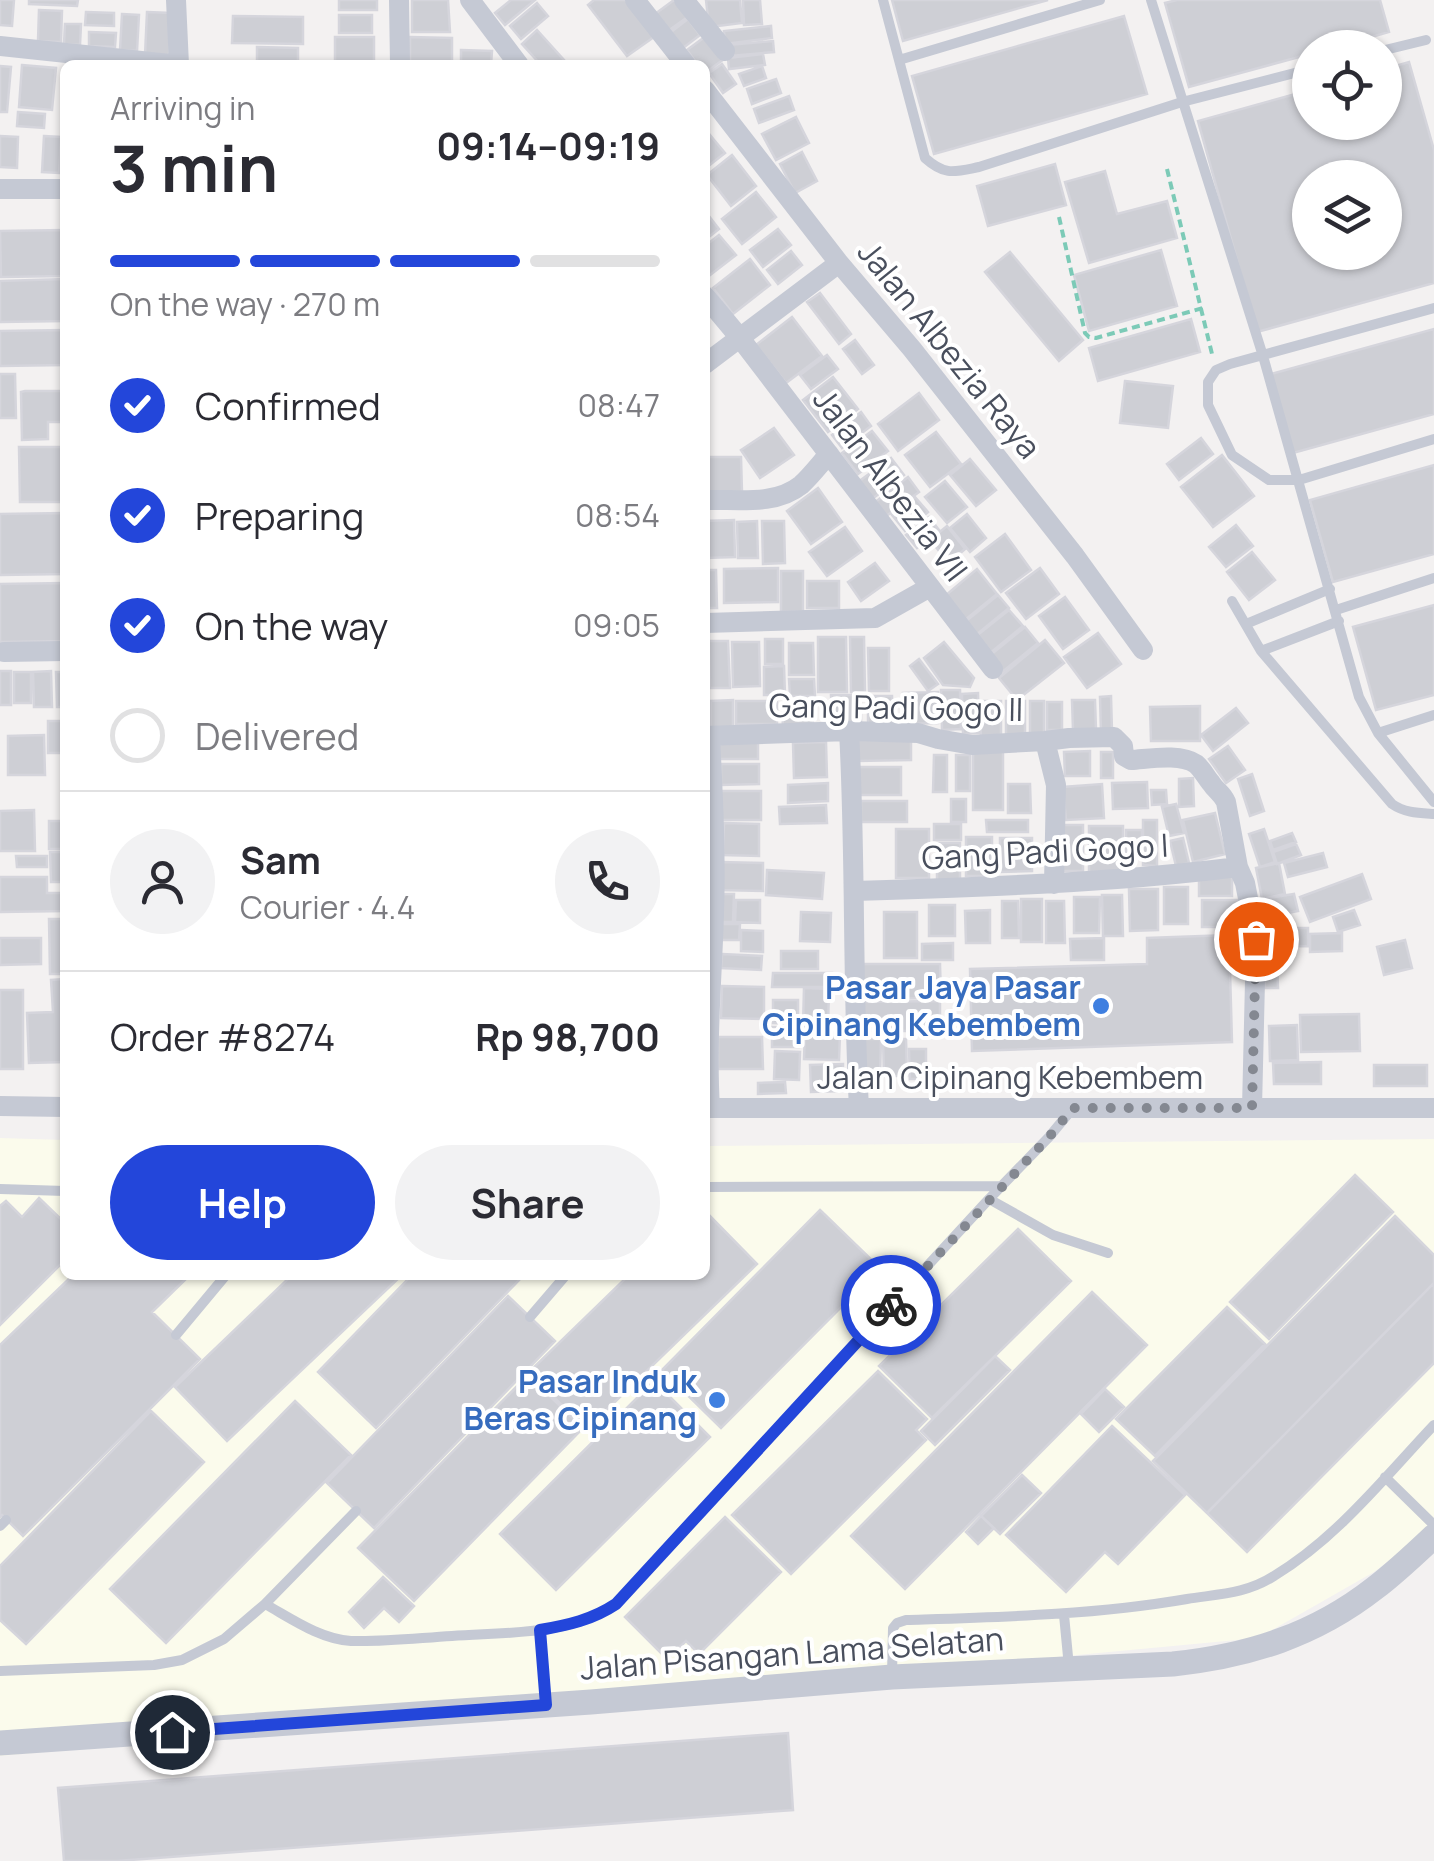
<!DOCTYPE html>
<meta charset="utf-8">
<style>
:root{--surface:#fff;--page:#f2f2f3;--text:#2b2b33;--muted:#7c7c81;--line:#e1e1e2;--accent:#2346da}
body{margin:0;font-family:Manrope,sans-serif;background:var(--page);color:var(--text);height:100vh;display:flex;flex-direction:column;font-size:38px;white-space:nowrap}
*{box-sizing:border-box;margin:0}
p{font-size:32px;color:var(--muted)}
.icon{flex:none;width:55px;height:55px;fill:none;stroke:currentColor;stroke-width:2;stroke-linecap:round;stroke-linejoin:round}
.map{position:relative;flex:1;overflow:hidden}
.sheet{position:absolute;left:60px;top:60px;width:650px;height:1220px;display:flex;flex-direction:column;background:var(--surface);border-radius:15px;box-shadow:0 2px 8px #0004}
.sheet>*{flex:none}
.controls{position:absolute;left:1292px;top:30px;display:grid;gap:20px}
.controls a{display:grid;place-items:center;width:110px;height:110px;border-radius:50%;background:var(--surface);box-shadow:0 2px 8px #0004;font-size:50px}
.pin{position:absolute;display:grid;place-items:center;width:85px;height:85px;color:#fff;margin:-42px;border:5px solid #fff;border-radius:50%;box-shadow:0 2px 10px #0007}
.courier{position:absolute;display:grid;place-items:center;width:100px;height:100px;margin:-50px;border:8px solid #2346da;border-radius:50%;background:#fff;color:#222;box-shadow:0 2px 12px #0007}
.head em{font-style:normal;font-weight:700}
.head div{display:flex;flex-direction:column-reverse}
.head{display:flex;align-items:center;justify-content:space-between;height:170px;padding:0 50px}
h1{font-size:65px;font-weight:700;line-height:75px}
.bar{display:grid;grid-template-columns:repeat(4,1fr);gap:15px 10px;align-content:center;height:120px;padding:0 50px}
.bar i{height:12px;border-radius:8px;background:var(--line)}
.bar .on{background:var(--accent)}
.bar p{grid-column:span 4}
.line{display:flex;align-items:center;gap:25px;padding:0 50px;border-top:2px solid var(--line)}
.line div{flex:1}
.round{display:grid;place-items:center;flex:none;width:105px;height:105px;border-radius:52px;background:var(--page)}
ol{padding:0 50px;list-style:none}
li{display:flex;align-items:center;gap:30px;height:110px}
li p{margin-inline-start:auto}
li .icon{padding:10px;border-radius:50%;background:var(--accent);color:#fff;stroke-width:4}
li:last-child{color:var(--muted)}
li i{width:55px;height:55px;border:5px solid var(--line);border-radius:50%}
.button{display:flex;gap:20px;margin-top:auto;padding:20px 50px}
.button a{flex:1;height:115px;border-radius:60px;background:var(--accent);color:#fff;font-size:40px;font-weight:700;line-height:115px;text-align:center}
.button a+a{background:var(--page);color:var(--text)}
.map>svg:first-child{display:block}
</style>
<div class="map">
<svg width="1434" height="1861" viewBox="0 0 1434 1861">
<rect width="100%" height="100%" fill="#f3f1f1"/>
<path fill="#fbfbec" d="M0,1138L65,1140V1275H705V1146L1434,1139V1526L1374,1572L1258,1638L0,1756Z"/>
<path fill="#cecfd5" stroke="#d5d5dc" stroke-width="2.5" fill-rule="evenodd" d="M0,0H14L12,26L0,25Z
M29,0H78L77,6L29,4Z
M339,0H377V10H339Z
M412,0H448L450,32H412Z
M511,0H535L505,25L495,13Z
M594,0H626L654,37L627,56L588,5Z
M674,0L689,16L668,31L655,14Z
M706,0H740L742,23L709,27Z
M743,0H760L762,24L744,25Z
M892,0H1048L903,41Z
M1177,0H1380L1389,32L1334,48H1310V54L1189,87L1165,3Z
M537,3L548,16L521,39L510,26Z
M39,10L62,11L61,42L38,41Z
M86,12L114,13V26L85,25Z
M147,12L171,13L169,56L145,55Z
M122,14L139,15L137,51L120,50Z
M339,15H372V33H339Z
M233,16L303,17V44L232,43Z
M1124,16L1147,94L934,154L912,76Z
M688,19L700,35L683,48L671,32Z
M65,24H81L80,45L64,44Z
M771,26L772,38L725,44L724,31Z
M537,30L564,60L559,65H541L522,44Z
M89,32L116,33L115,47L89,46Z
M706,36L724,59L705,73V65H698L687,50Z
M335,37H374V65H335Z
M410,37L452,38V65H410Z
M773,41L774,52L730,56L728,45Z
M257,47L298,48V65H257Z
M461,50L492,51L491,65H461Z
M763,54L765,65L729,69L728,58Z
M1409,62L1434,150V283L1257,332L1198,121L1310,90V122H1385V69ZM1310,178H1385V252H1310Z
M722,64L736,84L723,93L709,73Z
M22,65L56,68L52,110L19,107Z
M0,66L11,67L7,112H0Z
M762,66L766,78L744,86L739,74Z
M776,79L781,93L752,104L747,89Z
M789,96L794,110L759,123L754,109Z
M18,112L45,114L44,128L17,126Z
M796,117L809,143L776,160L762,134Z
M705,129L725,153L707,167L705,165Z
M0,136L18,137L17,168L0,167Z
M44,136L61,137L59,173L42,172Z
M802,152L817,181L795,193L780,164Z
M732,155L756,186L731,206L707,175Z
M1055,164L1066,205L988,226L977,186Z
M1105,171L1117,214L1167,201L1177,238L1089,263L1065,182Z
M756,192L776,217L742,244L722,219Z
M705,211L719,229L705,240Z
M778,229L791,245L763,267L750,250Z
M65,230V276L1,277L0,231Z
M719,235L736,255L705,279V246Z
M1161,250L1177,306L1089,331L1074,275Z
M791,251L802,265L778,284L767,270Z
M1010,252L1083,340L1059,361L985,272Z
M750,259L770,285L733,314L713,288Z
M65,279V321L0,322V281Z
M820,293L851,334L839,344L807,302Z
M792,317L822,356L786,383L756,345Z
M1191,319L1200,352L1098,381L1089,348Z
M1434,329V414L1293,453L1271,374Z
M65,330V365L0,366V331Z
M855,340L874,365L862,374L843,349Z
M827,355L838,369L811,389L800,375Z
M0,374H15L16,418H0Z
M833,377L858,409L828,432L803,400Z
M1125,381L1173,386L1168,428L1120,423Z
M25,391H65V422H48V439L22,440L21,392Z
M919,393L939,420L898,451L878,424Z
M861,412L871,426L842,448L832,435Z
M774,428L794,455L760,478L741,450Z
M872,431L888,451L858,474L842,453Z
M936,432L961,464L930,487L905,455Z
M1201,438L1213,454L1179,480L1167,464Z
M19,447H65V502H20Z
M1222,455L1254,496L1213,527L1181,487Z
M708,457H741L742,492H708Z
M891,458L904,475L872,499L858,482Z
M970,459L996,490L976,506L950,475Z
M1434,465V554L1333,582L1310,500Z
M908,477L919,492L885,517L874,503Z
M945,481L967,507L947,523L925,497Z
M818,488L842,522L811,544L787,511Z
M915,497L928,512L905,531L892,515Z
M65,513V574L0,575V514Z
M967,514L986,538L970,552L950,528Z
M929,517L939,530L917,548L906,535Z
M734,520L735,557L705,558V521Z
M757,521L758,558H738L737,522Z
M762,521H784L785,563L763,564Z
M1236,525L1253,546L1226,567L1209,547Z
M947,526L965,549L949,563L930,540Z
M845,527L862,551L827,576L809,552Z
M1005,534L1031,570L1001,592L975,557Z
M1252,552L1275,580L1249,600L1227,572Z
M875,563L889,581L861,601L848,582Z
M778,568V602L724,603V569Z
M1040,568L1059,594L1026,619L1006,593Z
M977,569L997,594L965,620L945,596Z
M705,570H716L717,608H705Z
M781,571H803V611L781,612Z
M807,581H839V608H807Z
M65,583V641L0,642V584Z
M998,595L1009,608L976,635L965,622Z
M1065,597L1089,630L1063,649L1039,616Z
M1434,605V695L1376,710L1353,627Z
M1009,610L1023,626L989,654L975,637Z
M1025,627L1038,643L1001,673L988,657Z
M1098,633L1121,664L1087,688L1064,657Z
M818,637H846L847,692H818Z
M850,637H864L865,693L851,692Z
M765,639H783V664H765Z
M1045,640L1064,663L1017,700L999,678Z
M709,641H728L730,688H710Z
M732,642H759L760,686L733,687Z
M944,642L974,678L970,687L943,685L924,658Z
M789,643H813L814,675H789Z
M868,648H889V691H869Z
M919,659L938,684L928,691L910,666Z
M784,666L785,695H764V667Z
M0,671H11V705H0Z
M51,671L52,707H34L33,672Z
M14,672H31V703H14Z
M56,672H65V707H57Z
M789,679H814L815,696H790Z
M941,690H960L961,729L942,730Z
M938,692V723L903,724V693Z
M978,693L979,733L963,734L962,694Z
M831,695H861V724L832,725Z
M868,696H892L893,725H868Z
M1111,696L1112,731L1101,732L1100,697Z
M733,700V728L711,729V701Z
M1072,700H1095L1096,730H1073Z
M736,701H777V724H736Z
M980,701H1001V738L981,739Z
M1006,701H1025V736H1006Z
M1030,701H1044V737H1030Z
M1047,702H1062V730H1047Z
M782,705H813V729H783Z
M1200,706V741H1151L1150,707Z
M1236,708L1248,723L1213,751L1201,735Z
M48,721H65V753H48Z
M44,735L45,775H8V736Z
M758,739V759H716V740Z
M858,740H911V760L857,761Z
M826,742L827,777L794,778L793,743Z
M1228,746L1245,770L1226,783L1209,759Z
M973,749L1003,750V810H973Z
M1090,751V776H1065L1064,752Z
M1101,752H1113V778H1101Z
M934,755H947V792H933Z
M956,755H970V791H956Z
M721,764H759V784L721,785Z
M856,767H901V795H856Z
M1252,774L1264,811L1250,816L1238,779Z
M1193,778L1194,806L1179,807V779Z
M1147,782L1148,808L1113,809L1112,783Z
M828,783V801L788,803V785Z
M1008,784H1030L1031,813H1008Z
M1102,784L1104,818L1066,820L1063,787Z
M1151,790H1166L1167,804L1152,805Z
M717,791H761V820H718Z
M951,799H966V822H951Z
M861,801H907V822H861Z
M1176,804L1184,833L1169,836L1162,807Z
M826,805L827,823L780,824L779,807Z
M34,810L35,851H0V811Z
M1215,813L1225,854L1193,862L1183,820Z
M986,820H1028V832H987Z
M1143,820H1157V866L1143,865Z
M49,821H65V849H49Z
M724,823L759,824V856L723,855Z
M934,824H961V840H934Z
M1061,825H1083V871H1061Z
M1089,826H1123V875H1089Z
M896,829H929V878H896Z
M1264,829L1275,862L1260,867L1249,834Z
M1126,830H1142V857H1126Z
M1292,833L1296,842L1273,850L1270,841Z
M966,837H992V876H966Z
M1000,838H1032V871L1000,872Z
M1183,838L1189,863L1176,866L1170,841Z
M937,843H960V881L937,882Z
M1296,844L1301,855L1277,864L1273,852Z
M50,852H65V882H51Z
M1323,853L1327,867L1288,877L1284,863Z
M16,856H47V867H17Z
M719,862L763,863V891L719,890Z
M1279,863L1285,894L1262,899L1256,868Z
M767,870L824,873L822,899L766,895Z
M1199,874H1232V896H1199Z
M1362,874L1371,899L1310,922L1300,897Z
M0,877H47V893H65V911L0,912Z
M1164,887H1188V924H1164Z
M1129,889H1158V930L1130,931Z
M717,894H734L733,922H717Z
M1294,894L1298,911L1272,916L1269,898Z
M1102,895H1122L1123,936H1103Z
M1074,897H1100L1099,933H1074Z
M1021,899H1042V942H1021Z
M736,900H760V923L735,922Z
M1202,900H1237V927H1202Z
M1002,901H1018L1019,938H1002Z
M1046,901H1064L1065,943H1046Z
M929,905H955V936H929Z
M990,910V943H966L965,911Z
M1354,910L1360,925L1338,932L1333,917Z
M801,912L831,913L830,942L800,941Z
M884,912H917V958H884Z
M49,919H65V974H50Z
M717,924H740L739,940H717Z
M1272,928H1308V946L1273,947Z
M741,930L763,931V952L741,951Z
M1342,933V951L1310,952V934Z
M1229,935L1232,1042L972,1051L970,969L1147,964V938Z
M0,938H41V964L0,965Z
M1104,938V960H1071L1070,939Z
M1405,940L1412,968L1384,975L1377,947Z
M953,943V960H922V944Z
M781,951H818V969H781Z
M722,954L762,956L761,970L721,968Z
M1264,961H1277L1278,988H1265Z
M856,964H940L941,998L856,999Z
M773,973H832V987H772Z
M65,979V1062L29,1063L27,1013L53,1012L51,980Z
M722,986L764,987V1019L721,1018Z
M804,988L829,989L828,1027L803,1026Z
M0,990H23V1069H0Z
M773,1000H798V1024L773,1023Z
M940,1001V1031H861V1002Z
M1359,1014L1360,1051L1301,1052L1300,1015Z
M1297,1025L1298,1060L1270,1061L1269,1026Z
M772,1027L800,1028L799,1047H772Z
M805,1031L840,1033L839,1060L804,1059Z
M718,1037H762L763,1069H718Z
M863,1039H881L880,1075H862Z
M883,1039H906L907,1076H884Z
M909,1049H926V1079H910Z
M775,1051L800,1052L799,1080L774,1079Z
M1321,1062V1084H1274L1273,1063Z
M843,1064V1091L811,1092L810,1065Z
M1374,1065H1427V1086H1374Z
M785,1082L786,1093L758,1094V1083Z
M1355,1175L1393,1212L1269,1339L1230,1302Z
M39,1198L65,1223V1260L0,1325V1206L6,1201L22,1217Z
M820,1210L880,1268L721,1428L662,1370Z
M705,1211L757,1264L586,1430L529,1372L629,1275H705Z
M1395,1216L1434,1255V1283L1207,1513L1153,1461Z
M1018,1229L1071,1281L932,1418L879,1366Z
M73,1275H190L152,1312L200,1359L23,1536L2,1515L0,1517V1345Z
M292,1275H402L227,1441L175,1387Z
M412,1275H524L376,1428L318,1372Z
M1434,1283V1363L1247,1552L1207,1513Z
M1092,1292L1147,1345L905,1589L851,1536Z
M508,1296L555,1341L374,1528L327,1483Z
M1227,1307L1265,1344L1155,1456L1116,1419Z
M995,1356L1010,1370L935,1445L921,1431Z
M878,1371L927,1419L916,1430L926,1440L791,1574L732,1515Z
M528,1375L583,1428L414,1601L358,1548Z
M654,1381L710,1437L556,1590L500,1534Z
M1105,1389L1124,1407L1099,1432L1081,1414Z
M295,1401L351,1455L166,1643L110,1589Z
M151,1411L204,1462L26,1644L0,1620V1566Z
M1112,1426L1185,1495L1118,1564L1105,1552L1066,1592L1006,1535Z
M1022,1475L1041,1493L1000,1534L981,1516Z
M981,1516L994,1528L978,1544L966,1532Z
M725,1517L781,1572L699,1654L686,1641L667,1659L625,1617Z
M383,1577L414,1606L399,1622L384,1608L364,1628L349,1612Z
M788,1733L793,1810L117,1861H64L58,1788Z"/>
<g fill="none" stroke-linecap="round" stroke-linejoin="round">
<path stroke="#7ccab7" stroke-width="4" stroke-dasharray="8 5" stroke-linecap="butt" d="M1167,169L1212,354
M1059,217L1085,333L1089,337L1096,338L1203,308"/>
<path stroke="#c5c9d4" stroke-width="10" d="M883,0L925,158C945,176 954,172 979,167L1182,102L1310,69
M1151,0L1263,356L1359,697L1378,733L1434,802
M1385,50L1426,40
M899,60L1100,0
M1434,308L1230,364L1216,370L1208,382V405L1232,455L1269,480H1299L1434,439
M1232,601L1261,651L1392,804C1405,813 1419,813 1434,814
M1336,610L1434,578
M1246,624L1330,589
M1261,651L1339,621
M1378,733L1434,715
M705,1187L1001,1186
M0,1189L65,1191
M989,1199L1053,1235L1108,1253
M530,1317L566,1275
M176,1335L226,1275
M1385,1477L1434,1525
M0,1526L6,1520
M265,1604L356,1511
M1064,1615L1069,1667
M540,1630L546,1704
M0,1671L154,1665L182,1660L224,1639L265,1604C292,1619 320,1639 351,1641C385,1642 418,1638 452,1636C507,1632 568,1636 616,1604L989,1199L1049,1137L1073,1108
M892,1676L893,1628L897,1623L906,1620C1001,1617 1094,1615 1187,1599C1218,1594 1246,1594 1274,1576C1337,1538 1384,1478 1434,1425"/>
<path stroke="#c5c9d4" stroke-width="20" d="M176,0L179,65
M399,0L400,65
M470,0L519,65
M635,0L686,65
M684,0L725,51
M0,46L179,65
M705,90L839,263L912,349L1075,556L1143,650
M0,189H65
M705,296L740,338L993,669
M705,364L839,263
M705,500C737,499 775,506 801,485C811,476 820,464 829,454
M705,623L875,618L930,587
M4,652L65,651
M849,731C856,857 852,982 859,1108
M705,736L849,731L918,733L938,739L972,745L1045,741L1069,738L1114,737L1123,746L1124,756L1131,760C1149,759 1180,753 1196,764C1202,769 1206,777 1211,783C1216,791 1222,793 1226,802L1238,867L1245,883L1256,939L1252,1108
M1045,741L1056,785L1054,884
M854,891C983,887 1111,883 1238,867
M0,1106L65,1107
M705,1108H1434
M710,1108C706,1043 712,979 714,914C716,855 713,796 710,736"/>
<path stroke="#c5c9d4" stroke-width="25" d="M0,1743L591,1702L892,1677L1173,1664C1249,1656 1315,1635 1375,1588C1396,1572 1415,1554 1434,1536"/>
</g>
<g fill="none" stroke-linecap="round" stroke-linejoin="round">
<path stroke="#848891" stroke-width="10" stroke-dasharray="0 18" d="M891,1305L1049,1137L1073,1108H1252L1256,939"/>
<path stroke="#2346da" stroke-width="12" d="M172,1732L546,1705L540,1630C568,1625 592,1620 616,1604L891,1305"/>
</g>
<g fill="#3f7fe0" stroke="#fff" stroke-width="4">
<circle cx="1101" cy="1006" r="10"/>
<circle cx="717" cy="1400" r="10"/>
</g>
<g text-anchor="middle" stroke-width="8" stroke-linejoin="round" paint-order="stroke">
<g font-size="32" fill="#494f5d" stroke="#fff">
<text transform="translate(949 350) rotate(51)" y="11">Jalan Albezia Raya</text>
<text transform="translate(890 485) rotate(53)" y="11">Jalan Albezia VII</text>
<text transform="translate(896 708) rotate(1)" y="11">Gang Padi Gogo II</text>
<text transform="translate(1045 852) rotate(-3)" y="11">Gang Padi Gogo I</text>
<text x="1010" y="1089">Jalan Cipinang Kebembem</text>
<text transform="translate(792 1654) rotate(-4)" y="11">Jalan Pisangan Lama Selatan</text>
</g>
<g font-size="32" font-weight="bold" fill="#366cbe" stroke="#fff" text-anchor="end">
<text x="1081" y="999">Pasar Jaya Pasar<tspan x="1081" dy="37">Cipinang Kebembem</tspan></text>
<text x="697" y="1393">Pasar Induk<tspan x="697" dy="37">Beras Cipinang</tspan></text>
</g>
</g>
</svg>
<div class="controls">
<a><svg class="icon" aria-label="locate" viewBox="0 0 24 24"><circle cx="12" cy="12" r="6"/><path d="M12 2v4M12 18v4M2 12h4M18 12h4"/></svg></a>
<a><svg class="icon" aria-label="layers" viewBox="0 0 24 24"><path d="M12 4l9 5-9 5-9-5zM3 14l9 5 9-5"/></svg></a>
</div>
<div class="pin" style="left:1256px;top:939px;background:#ea580c"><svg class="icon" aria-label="bag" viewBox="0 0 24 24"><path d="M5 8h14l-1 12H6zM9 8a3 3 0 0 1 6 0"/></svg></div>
<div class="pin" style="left:172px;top:1732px;background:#1f2937"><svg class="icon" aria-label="home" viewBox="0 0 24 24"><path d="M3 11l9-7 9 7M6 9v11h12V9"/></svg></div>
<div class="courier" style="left:891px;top:1305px"><svg class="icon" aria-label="bike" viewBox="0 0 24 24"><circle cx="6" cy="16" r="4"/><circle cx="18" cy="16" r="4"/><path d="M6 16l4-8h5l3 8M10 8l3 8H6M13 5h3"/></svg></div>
<section class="sheet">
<div class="head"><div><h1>3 min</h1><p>Arriving in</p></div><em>09:14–09:19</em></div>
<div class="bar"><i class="on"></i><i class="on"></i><i class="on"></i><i></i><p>On the way · 270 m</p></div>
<ol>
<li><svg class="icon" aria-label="check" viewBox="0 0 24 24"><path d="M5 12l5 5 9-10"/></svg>Confirmed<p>08:47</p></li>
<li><svg class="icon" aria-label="check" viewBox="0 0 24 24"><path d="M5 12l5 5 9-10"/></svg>Preparing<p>08:54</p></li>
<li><svg class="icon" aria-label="check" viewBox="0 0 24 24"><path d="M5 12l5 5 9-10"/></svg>On the way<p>09:05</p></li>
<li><i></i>Delivered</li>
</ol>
<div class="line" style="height:180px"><a class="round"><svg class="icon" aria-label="person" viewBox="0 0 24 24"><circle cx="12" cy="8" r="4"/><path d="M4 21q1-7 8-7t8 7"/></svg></a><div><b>Sam</b><p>Courier · 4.4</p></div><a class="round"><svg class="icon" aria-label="phone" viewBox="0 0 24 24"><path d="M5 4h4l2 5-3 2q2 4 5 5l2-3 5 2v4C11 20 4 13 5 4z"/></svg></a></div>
<div class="line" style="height:130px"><div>Order #8274</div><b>Rp 98,700</b></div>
<div class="button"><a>Help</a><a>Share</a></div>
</section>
</div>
